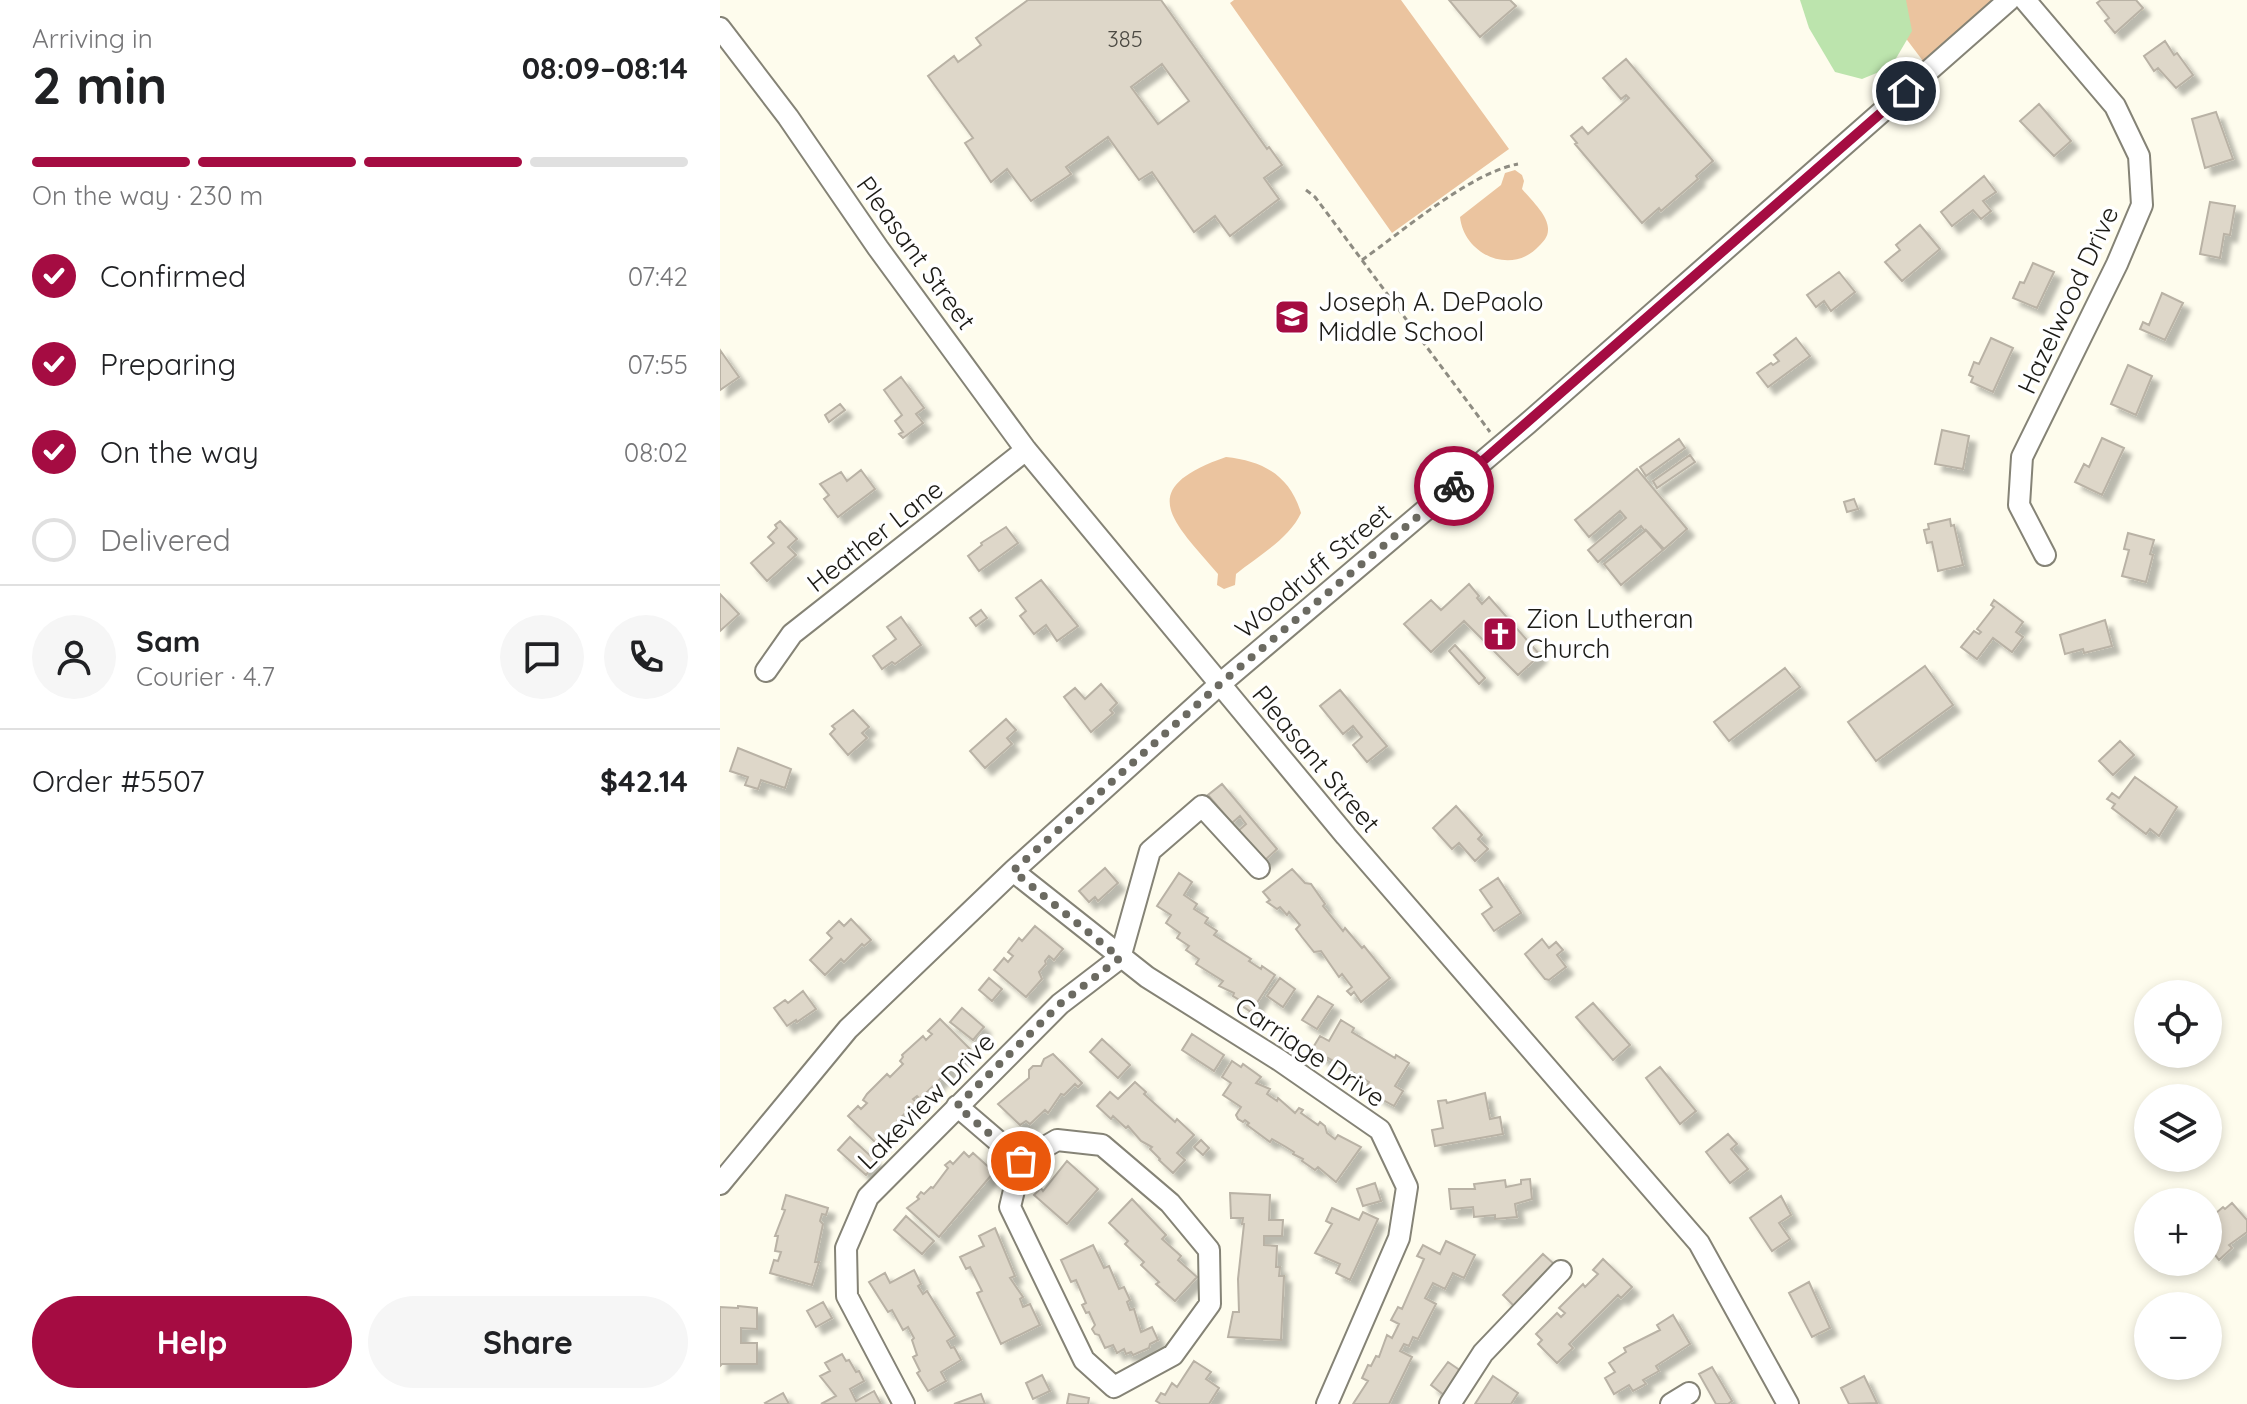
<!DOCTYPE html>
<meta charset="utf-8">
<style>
:root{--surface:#fff;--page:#f6f6f6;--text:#202124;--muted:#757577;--line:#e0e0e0;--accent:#a50c42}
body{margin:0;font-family:Quicksand,sans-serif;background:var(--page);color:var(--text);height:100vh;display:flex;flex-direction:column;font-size:30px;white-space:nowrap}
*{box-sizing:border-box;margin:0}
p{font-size:26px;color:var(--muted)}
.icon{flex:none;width:44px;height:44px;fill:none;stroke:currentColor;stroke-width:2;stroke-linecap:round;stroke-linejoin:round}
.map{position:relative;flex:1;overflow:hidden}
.sheet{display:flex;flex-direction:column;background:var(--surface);width:720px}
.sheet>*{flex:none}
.buttons{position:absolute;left:1414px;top:980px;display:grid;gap:16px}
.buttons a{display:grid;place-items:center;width:88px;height:88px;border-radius:50%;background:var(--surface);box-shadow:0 4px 12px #0003;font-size:40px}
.pin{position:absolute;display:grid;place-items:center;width:68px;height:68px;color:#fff;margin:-34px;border:4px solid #fff;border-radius:50%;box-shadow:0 2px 8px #0007}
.courier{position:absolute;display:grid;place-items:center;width:80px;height:80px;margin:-40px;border:6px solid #a50c42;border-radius:50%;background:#fff;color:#222;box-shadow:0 2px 10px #0007}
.summary em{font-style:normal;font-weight:700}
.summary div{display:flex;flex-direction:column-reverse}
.summary{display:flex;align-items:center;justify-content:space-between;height:136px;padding:0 32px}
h1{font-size:52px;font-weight:700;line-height:60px}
.bar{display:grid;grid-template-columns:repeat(4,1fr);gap:12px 8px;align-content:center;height:96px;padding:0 32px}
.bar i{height:10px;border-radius:6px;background:var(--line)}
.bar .selected{background:var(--accent)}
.bar p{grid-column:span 4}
.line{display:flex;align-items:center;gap:20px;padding:0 32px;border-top:2px solid var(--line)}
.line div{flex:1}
.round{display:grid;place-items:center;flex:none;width:84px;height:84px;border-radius:42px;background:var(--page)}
ol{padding:0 32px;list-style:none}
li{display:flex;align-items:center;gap:24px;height:88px}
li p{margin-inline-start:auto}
li .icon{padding:8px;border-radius:50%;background:var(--accent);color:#fff;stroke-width:4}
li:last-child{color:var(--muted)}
li i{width:44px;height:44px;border:4px solid var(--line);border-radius:50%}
.button{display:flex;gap:16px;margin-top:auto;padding:16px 32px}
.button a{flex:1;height:92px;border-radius:48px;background:var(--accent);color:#fff;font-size:32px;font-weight:700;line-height:92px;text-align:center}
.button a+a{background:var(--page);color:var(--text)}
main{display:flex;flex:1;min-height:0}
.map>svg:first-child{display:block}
</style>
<main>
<section class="sheet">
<div class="summary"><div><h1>2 min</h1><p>Arriving in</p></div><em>08:09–08:14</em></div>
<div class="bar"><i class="selected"></i><i class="selected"></i><i class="selected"></i><i></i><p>On the way · 230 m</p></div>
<ol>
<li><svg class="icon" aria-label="check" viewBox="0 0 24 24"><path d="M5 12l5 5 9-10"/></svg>Confirmed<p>07:42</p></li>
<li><svg class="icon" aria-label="check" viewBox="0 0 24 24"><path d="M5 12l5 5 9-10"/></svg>Preparing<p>07:55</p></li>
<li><svg class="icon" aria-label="check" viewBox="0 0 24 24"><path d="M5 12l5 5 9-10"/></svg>On the way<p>08:02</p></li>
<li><i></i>Delivered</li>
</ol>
<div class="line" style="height:144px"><a class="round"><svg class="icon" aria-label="person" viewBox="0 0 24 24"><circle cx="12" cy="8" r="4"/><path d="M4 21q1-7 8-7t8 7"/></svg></a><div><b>Sam</b><p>Courier · 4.7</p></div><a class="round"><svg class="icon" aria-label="chat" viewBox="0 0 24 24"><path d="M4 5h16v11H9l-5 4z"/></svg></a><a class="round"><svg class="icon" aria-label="phone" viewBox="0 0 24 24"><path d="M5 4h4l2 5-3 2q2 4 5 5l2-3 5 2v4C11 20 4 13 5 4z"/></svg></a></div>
<div class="line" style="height:104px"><div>Order #5507</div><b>$42.14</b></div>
<div class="button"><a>Help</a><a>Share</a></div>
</section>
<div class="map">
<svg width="1527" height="1404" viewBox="0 0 1527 1404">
<defs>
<filter id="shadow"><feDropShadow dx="7" dy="7" stdDeviation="2" flood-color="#0004"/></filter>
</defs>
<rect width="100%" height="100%" fill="#fefced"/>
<path fill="#ebc49f" d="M514,0H681L789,149L672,233L510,3Z
M1157,0H1280L1206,65Z
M795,170L802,175L804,181L802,189C811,200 829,216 828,230C828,237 823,242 819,246C792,276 744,255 740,217L781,185L785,173Z
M506,457C544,461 570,476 581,513C569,539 538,556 516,574L515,585L504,589L497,585L498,574C452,520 414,489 506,457Z"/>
<path fill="#bce4ad" d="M1080,0H1186L1192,31L1171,67L1142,79L1115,72L1089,28Z"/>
<path fill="#ded7c9" stroke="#b9b2a5" stroke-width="2" fill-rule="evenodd" filter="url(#shadow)" d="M308,0H441L547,149L549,147L562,165L544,178L559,199L510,236L495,216L474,232L432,172L419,180L388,137L346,167L351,174L311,201L287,169L271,182L245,143L253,138L208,76L234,56L238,62L261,45L256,38ZM442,64L469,101L438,124L411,87Z
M729,0H790L796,6L760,37Z
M1381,0H1416L1423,8L1395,33L1385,21L1389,18L1377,3Z
M1445,41L1454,55L1457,53L1473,75L1456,88L1438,68L1434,71L1424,56Z
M906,59L993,161L976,176L978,179L941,211L939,208L922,223L855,144L857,143L851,136L862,127L868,134L909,98L906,95L901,99L883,78Z
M1319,104L1351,141L1334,156L1300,121Z
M1496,112L1513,159L1485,168L1472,119Z
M1264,176L1276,192L1263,201L1271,211L1261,219L1253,210L1232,226L1221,212Z
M1490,202L1515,206L1510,235L1504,234L1500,258L1480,254Z
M1200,225L1220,249L1182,281L1165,262L1180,250L1176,245Z
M1313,263L1334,272L1317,308L1293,298L1300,282L1304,283Z
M1119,272L1135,292L1111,311L1104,301L1096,307L1087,295Z
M1442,293L1463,303L1445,340L1420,329L1423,322L1429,325Z
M1076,338L1090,356L1048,387L1037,373L1051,363L1053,365L1059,361L1054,355Z
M1271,338L1293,348L1273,392L1251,382L1253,377L1249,375L1254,362L1259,364Z
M0,350L19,377L0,390Z
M1408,365L1432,376L1416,415L1391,404Z
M181,377L204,408L196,414L203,423L183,438L179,434L183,432L175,421L182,415L164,390Z
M120,404L125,410L109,422L105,415Z
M1222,430L1249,436L1243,469L1215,464Z
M1382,438L1404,448L1382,495L1355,482L1364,464L1369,467Z
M959,439L965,448L926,476L920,467Z
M970,455L975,462L937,488L933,481Z
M917,469L967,529L944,549L925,529L943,550L901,585L884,564L925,531L921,526L878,562L868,550L906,518L900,511L869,537L855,520Z
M141,470L155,489L118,517L104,499L109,495L100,484L121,472L127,481Z
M1134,499L1138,509L1127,512L1124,502Z
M1230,519L1231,526L1234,525L1243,565L1218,571L1212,542L1207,543L1204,530L1209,529L1208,524Z
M60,521L77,539L68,547L76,555L47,581L31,563L54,543L48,537L57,528L55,525Z
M286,527L298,543L259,571L248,556L262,545L261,543Z
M1408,533L1434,540L1430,554L1433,555L1426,582L1402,576L1409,550L1404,549Z
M321,580L358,626L337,641L326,625L314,634L300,616L306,611L296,598Z
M749,584L759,596L757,598L762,604L769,597L820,655L798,675L744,621L711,652L684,624L711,600L721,610Z
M0,594L19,614L0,631Z
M1274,600L1303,622L1296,632L1303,637L1292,652L1273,638L1257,659L1241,647L1254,631L1259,634L1261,632L1257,629L1274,607L1271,605Z
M261,610L267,618L256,626L250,618Z
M181,617L201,645L175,664L172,662L162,669L153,656L176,639L167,627Z
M1385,620L1392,646L1364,653L1363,649L1345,654L1340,635Z
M735,645L765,678L759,684L729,651Z
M1205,666L1233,705L1156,761L1128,722Z
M1065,668L1080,687L1009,741L994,722Z
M381,684L397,703L390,710L393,713L371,732L344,697L355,688L365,699Z
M620,690L667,746L647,762L633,745L642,737L633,726L623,734L600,706Z
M133,710L149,727L142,733L147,738L128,755L110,734L115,729L112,726Z
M286,719L296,730L287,738L292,744L265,768L250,751Z
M1400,741L1414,755L1393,775L1379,761Z
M18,748L71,769L65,788L41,780L38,789L25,785L28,777L10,771Z
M1415,777L1457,807L1439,836L1430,829L1426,834L1392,808L1395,804L1387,799L1392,793L1399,798Z
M502,784L557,849L544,861L518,831L526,824L520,816L512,823L488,795Z
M736,806L762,835L758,839L768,849L755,861L739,843L732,849L713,828Z
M385,868L398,883L378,901L375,897L369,902L359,891Z
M572,869L585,883L591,884L605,904L603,906L623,931L625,928L642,948L644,946L670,978L641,1002L634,992L631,995L627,991L632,987L622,974L619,977L601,951L594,952L582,937L576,929L580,925L569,912L567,915L560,907L557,909L547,902L550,900L543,892Z
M459,873L472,882L464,895L477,904L474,909L488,918L485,923L497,931L494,935L531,959L529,961L541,969L542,966L555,975L531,1012L522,1006L524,1003L513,996L514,993L499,986L503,981L476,964L479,959L466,950L469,946L457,938L460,933L446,923L451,915L437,906Z
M778,878L801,913L774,931L762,914L772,907L760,890Z
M131,919L151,940L144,946L142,944L124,962L121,959L105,975L90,960L112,938L107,933L119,921L124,926Z
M315,926L343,949L334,960L329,956L325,961L326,964L319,972L322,979L306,997L274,970L284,958L288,962L293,956L288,952L299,938L302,941Z
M822,939L829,948L836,942L843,950L837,955L846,967L829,980L825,979L805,954Z
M269,978L282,989L272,1001L259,990Z
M560,978L575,989L563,1007L547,996Z
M83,991L96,1009L77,1022L76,1020L67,1026L54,1008L65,1000L68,1003Z
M598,996L613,1005L597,1029L582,1020Z
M873,1003L910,1045L893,1060L856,1017Z
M242,1008L264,1027L253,1040L230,1022Z
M220,1019L250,1049L200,1099L197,1096L193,1099L196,1102L163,1136L165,1139L158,1145L128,1116L138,1106L141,1109L147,1103L143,1100L147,1094L167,1074L170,1077L183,1064L180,1061L183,1057L182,1055L203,1036L206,1040L212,1034L208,1031Z
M621,1020L634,1028L632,1032L675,1058L676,1055L689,1063L675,1086L683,1091L674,1106L656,1096L658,1092L647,1085L649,1082L608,1058L607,1060L591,1051L600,1036L609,1041Z
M472,1034L504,1055L494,1071L462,1050Z
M382,1039L410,1065L398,1078L370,1052Z
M333,1054L362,1083L358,1087L355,1084L344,1095L341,1094L328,1113L325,1110L310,1124L306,1121L300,1125L278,1104L309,1078V1070L313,1066H321L324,1059Z
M512,1061L521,1067L523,1064L541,1077L536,1083L550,1089L547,1094L557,1101L558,1098L575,1113L579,1108L583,1110L581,1113L598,1125L600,1122L605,1126L607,1133L615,1139L618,1135L641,1147L616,1182L598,1167L595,1170L582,1161L583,1159L573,1154L574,1152L566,1147L552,1139L550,1142L527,1125L529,1123L525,1120L523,1122L518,1119L516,1115L521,1107L503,1095L511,1083L502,1077Z
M940,1067L976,1111L960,1124L926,1078Z
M415,1082L426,1092L424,1094L455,1122L457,1119L474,1135L457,1153L465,1160L453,1173L439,1160L440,1159L430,1149L432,1147L421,1141L408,1126L406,1128L393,1116L391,1119L377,1106L390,1092L398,1099Z
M765,1093L770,1119L780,1117L783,1134L715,1146L712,1130L723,1128L718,1101L726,1100L727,1103Z
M1008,1134L1017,1144L1011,1149L1028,1169L1010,1183L986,1152Z
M130,1137L157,1162L146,1175L118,1150Z
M481,1140L489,1148L483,1155L474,1147Z
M244,1152L249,1157L253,1153L274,1172L219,1237L187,1208L199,1199L197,1197L201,1192L204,1194L211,1187L213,1188L228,1168L225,1165L230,1161L233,1164Z
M347,1161L378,1189L347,1224L314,1195L321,1188L323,1191Z
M810,1179L812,1199L795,1204L797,1217L775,1219V1215L754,1217L753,1207L731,1209L729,1189H755L754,1184L785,1180L786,1187L801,1184V1180Z
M655,1183L661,1201L643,1206L637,1189Z
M510,1193L550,1195L549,1220H563L562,1236H544V1245L557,1246L556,1267H560L559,1276H564L561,1340L508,1337L513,1312H519L518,1279L524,1224H522L523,1218H511Z
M66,1195L108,1208L106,1215L102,1214L100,1221L103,1224L95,1262H99L92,1285L50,1273L54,1260L58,1261L61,1252L55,1251L58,1236H55L65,1210L62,1209Z
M1061,1196L1071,1215L1059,1223L1070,1239L1052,1251L1030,1218Z
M412,1199L446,1235L442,1239L461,1256L458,1260L477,1277L455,1301L436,1284L439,1282L421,1265L424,1262L405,1244L408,1241L389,1223Z
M1512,1203L1527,1220V1232L1509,1245L1512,1248L1499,1260L1490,1249L1493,1247L1488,1241V1220L1503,1207L1505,1209Z
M612,1208L639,1220L643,1212L658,1219L630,1280L616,1273L620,1264L595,1253L612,1224L606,1221Z
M186,1216L214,1241L202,1254L174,1230Z
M275,1228L295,1276L290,1278L303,1297L300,1299L303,1307L310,1304L320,1325L281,1344L257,1293L262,1291L250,1267L246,1269L240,1257L264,1246L259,1236Z
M726,1241L755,1255L744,1278L733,1273L725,1289L713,1283L705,1298L716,1304L698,1339L693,1337L689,1346L684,1344L680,1351L692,1357L669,1404H633L648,1381L642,1378L648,1365L651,1366L656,1356L659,1357L667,1335L672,1338L679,1324L671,1320L678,1307L682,1309L704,1259L697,1256L703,1245L720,1254Z
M373,1245L384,1268L389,1266L399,1289L404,1287L410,1300L407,1302L410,1310L414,1309L421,1332L432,1327L438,1340L430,1344L429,1348L413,1355L411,1352L406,1354L404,1349L397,1353L393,1345L385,1348L379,1335L375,1334L372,1329L375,1325L369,1312L366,1313L362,1305L366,1303L356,1280L351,1282L341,1260Z
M823,1254L834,1264L794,1306L783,1295Z
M883,1259L912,1287L901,1298L898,1295L849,1344L853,1348L837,1363L818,1344L822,1340L816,1334L837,1313L841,1317L845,1313L839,1308L863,1284L865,1287L878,1274L873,1270Z
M194,1270L201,1284L198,1286L203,1294L207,1291L235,1336L227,1341L231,1348L234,1347L241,1360L221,1372L226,1381L208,1391L197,1373L200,1371L193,1357L197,1355L192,1340L194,1338L188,1327L183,1330L172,1310L168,1312L149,1282L165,1273L170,1283Z
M1089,1282L1110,1328L1092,1337L1069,1293Z
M103,1302L112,1318L96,1327L87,1311Z
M18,1306L37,1308V1329L21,1328V1343H37V1364H2L0,1366V1307L18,1308Z
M953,1315L970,1344L936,1366L939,1371L923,1380L926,1384L913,1391L909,1385L894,1394L885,1378L895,1372L889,1363L906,1352L904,1348L940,1330L937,1325Z
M122,1354L126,1361L129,1360L136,1372L139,1371L144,1381L130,1389L136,1401L154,1391L161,1404H101L116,1396L100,1376L110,1371L105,1363Z
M474,1361L491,1372L486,1379L499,1388L489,1404H441L436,1401L441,1393L445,1395L452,1383L457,1387Z
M728,1362L741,1371L724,1395L711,1385Z
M992,1367L1012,1401L1008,1404H996L979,1374Z
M322,1375L330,1391L313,1399L306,1383Z
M773,1376L798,1393L791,1404H755Z
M1144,1376L1157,1403L1129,1404L1121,1388Z
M63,1393L69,1404H46L45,1403Z
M261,1394L265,1404H234Z
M349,1394L369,1398L368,1404H347Z"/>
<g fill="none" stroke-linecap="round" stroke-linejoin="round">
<defs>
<path id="minor" d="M1305,0L1395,106L1419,156L1422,205L1397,264L1302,457L1299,505L1325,555
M0,28L68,117L158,248L306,450L626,836L979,1243L1068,1404
M46,671L72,634L306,450
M293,871L427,977L559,1060L660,1130L687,1187L679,1238L607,1404
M237,1106L301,1161
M337,1140L382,1145L450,1203L489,1250L490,1304L453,1355L394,1387L364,1360L290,1207L301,1161Z
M0,1184L128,1029L293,871L500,684L807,424L1289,0
M184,1404L127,1296L126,1248L148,1197L340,1004L400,958L430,851L482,806L539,868
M730,1404L763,1353L841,1271
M951,1404L969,1393"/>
</defs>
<use href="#minor" stroke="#858376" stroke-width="24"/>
<path stroke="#8e8c82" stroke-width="3" stroke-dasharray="6 4" stroke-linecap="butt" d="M586,190L595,197L770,432
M642,260C683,231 750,173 798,164"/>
<use href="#minor" stroke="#fff" stroke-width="20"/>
</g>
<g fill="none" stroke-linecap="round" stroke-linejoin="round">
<path stroke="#6b6a61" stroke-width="8" stroke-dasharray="0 14.4" d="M301,1161L237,1106L340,1004L400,958L293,871L500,684L734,486"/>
<path stroke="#a50c42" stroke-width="10" d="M734,486L1186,91"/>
</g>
<defs>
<symbol id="school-square" viewBox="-11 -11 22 22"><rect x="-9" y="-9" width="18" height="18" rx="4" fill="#a50c42" stroke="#fff"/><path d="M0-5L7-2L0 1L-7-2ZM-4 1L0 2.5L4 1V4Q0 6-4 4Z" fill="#fff"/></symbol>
<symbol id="church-square" viewBox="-11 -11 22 22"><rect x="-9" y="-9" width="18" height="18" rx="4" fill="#a50c42" stroke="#fff"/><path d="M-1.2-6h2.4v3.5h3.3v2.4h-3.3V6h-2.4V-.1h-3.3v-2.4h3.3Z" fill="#fff"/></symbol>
</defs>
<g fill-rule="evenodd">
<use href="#school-square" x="552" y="297" width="40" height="40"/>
<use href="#church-square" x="760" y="614" width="40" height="40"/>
</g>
<g text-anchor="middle" stroke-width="7" stroke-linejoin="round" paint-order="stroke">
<g font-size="22" fill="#4c4a43">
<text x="405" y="47">385</text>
</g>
<g font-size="26" fill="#1c1b16" stroke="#fff">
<text transform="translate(196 253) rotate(54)" y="9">Pleasant Street</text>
<text transform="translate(1348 300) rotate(-65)" y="9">Hazelwood Drive</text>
<text transform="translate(155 536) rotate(-38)" y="9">Heather Lane</text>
<text transform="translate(593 571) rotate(-40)" y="9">Woodruff Street</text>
<text transform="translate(596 759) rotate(50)" y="9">Pleasant Street</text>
<text transform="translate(590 1052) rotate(34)" y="9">Carriage Drive</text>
<text transform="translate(206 1101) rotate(-45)" y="9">Lakeview Drive</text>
</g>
<g font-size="26" fill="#1c1b16" stroke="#fff" text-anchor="start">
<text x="598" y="311">Joseph A. DePaolo<tspan x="598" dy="30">Middle School</tspan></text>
<text x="806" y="628">Zion Lutheran<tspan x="806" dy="30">Church</tspan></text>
</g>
</g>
</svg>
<div class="buttons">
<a><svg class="icon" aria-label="locate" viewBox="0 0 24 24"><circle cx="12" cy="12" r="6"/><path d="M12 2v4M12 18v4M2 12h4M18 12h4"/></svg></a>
<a><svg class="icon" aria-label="layers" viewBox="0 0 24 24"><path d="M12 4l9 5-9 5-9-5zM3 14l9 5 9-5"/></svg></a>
<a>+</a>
<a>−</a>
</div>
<div class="pin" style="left:301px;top:1161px;background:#ea580c"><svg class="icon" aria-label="bag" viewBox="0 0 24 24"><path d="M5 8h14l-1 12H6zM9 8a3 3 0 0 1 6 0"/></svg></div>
<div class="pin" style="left:1186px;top:91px;background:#1f2937"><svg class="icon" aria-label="home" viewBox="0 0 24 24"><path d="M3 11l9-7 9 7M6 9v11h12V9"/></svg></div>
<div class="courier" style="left:734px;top:486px"><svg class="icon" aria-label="bike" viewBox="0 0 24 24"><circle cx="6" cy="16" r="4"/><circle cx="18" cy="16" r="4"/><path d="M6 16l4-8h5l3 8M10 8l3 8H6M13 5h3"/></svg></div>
</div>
</main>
